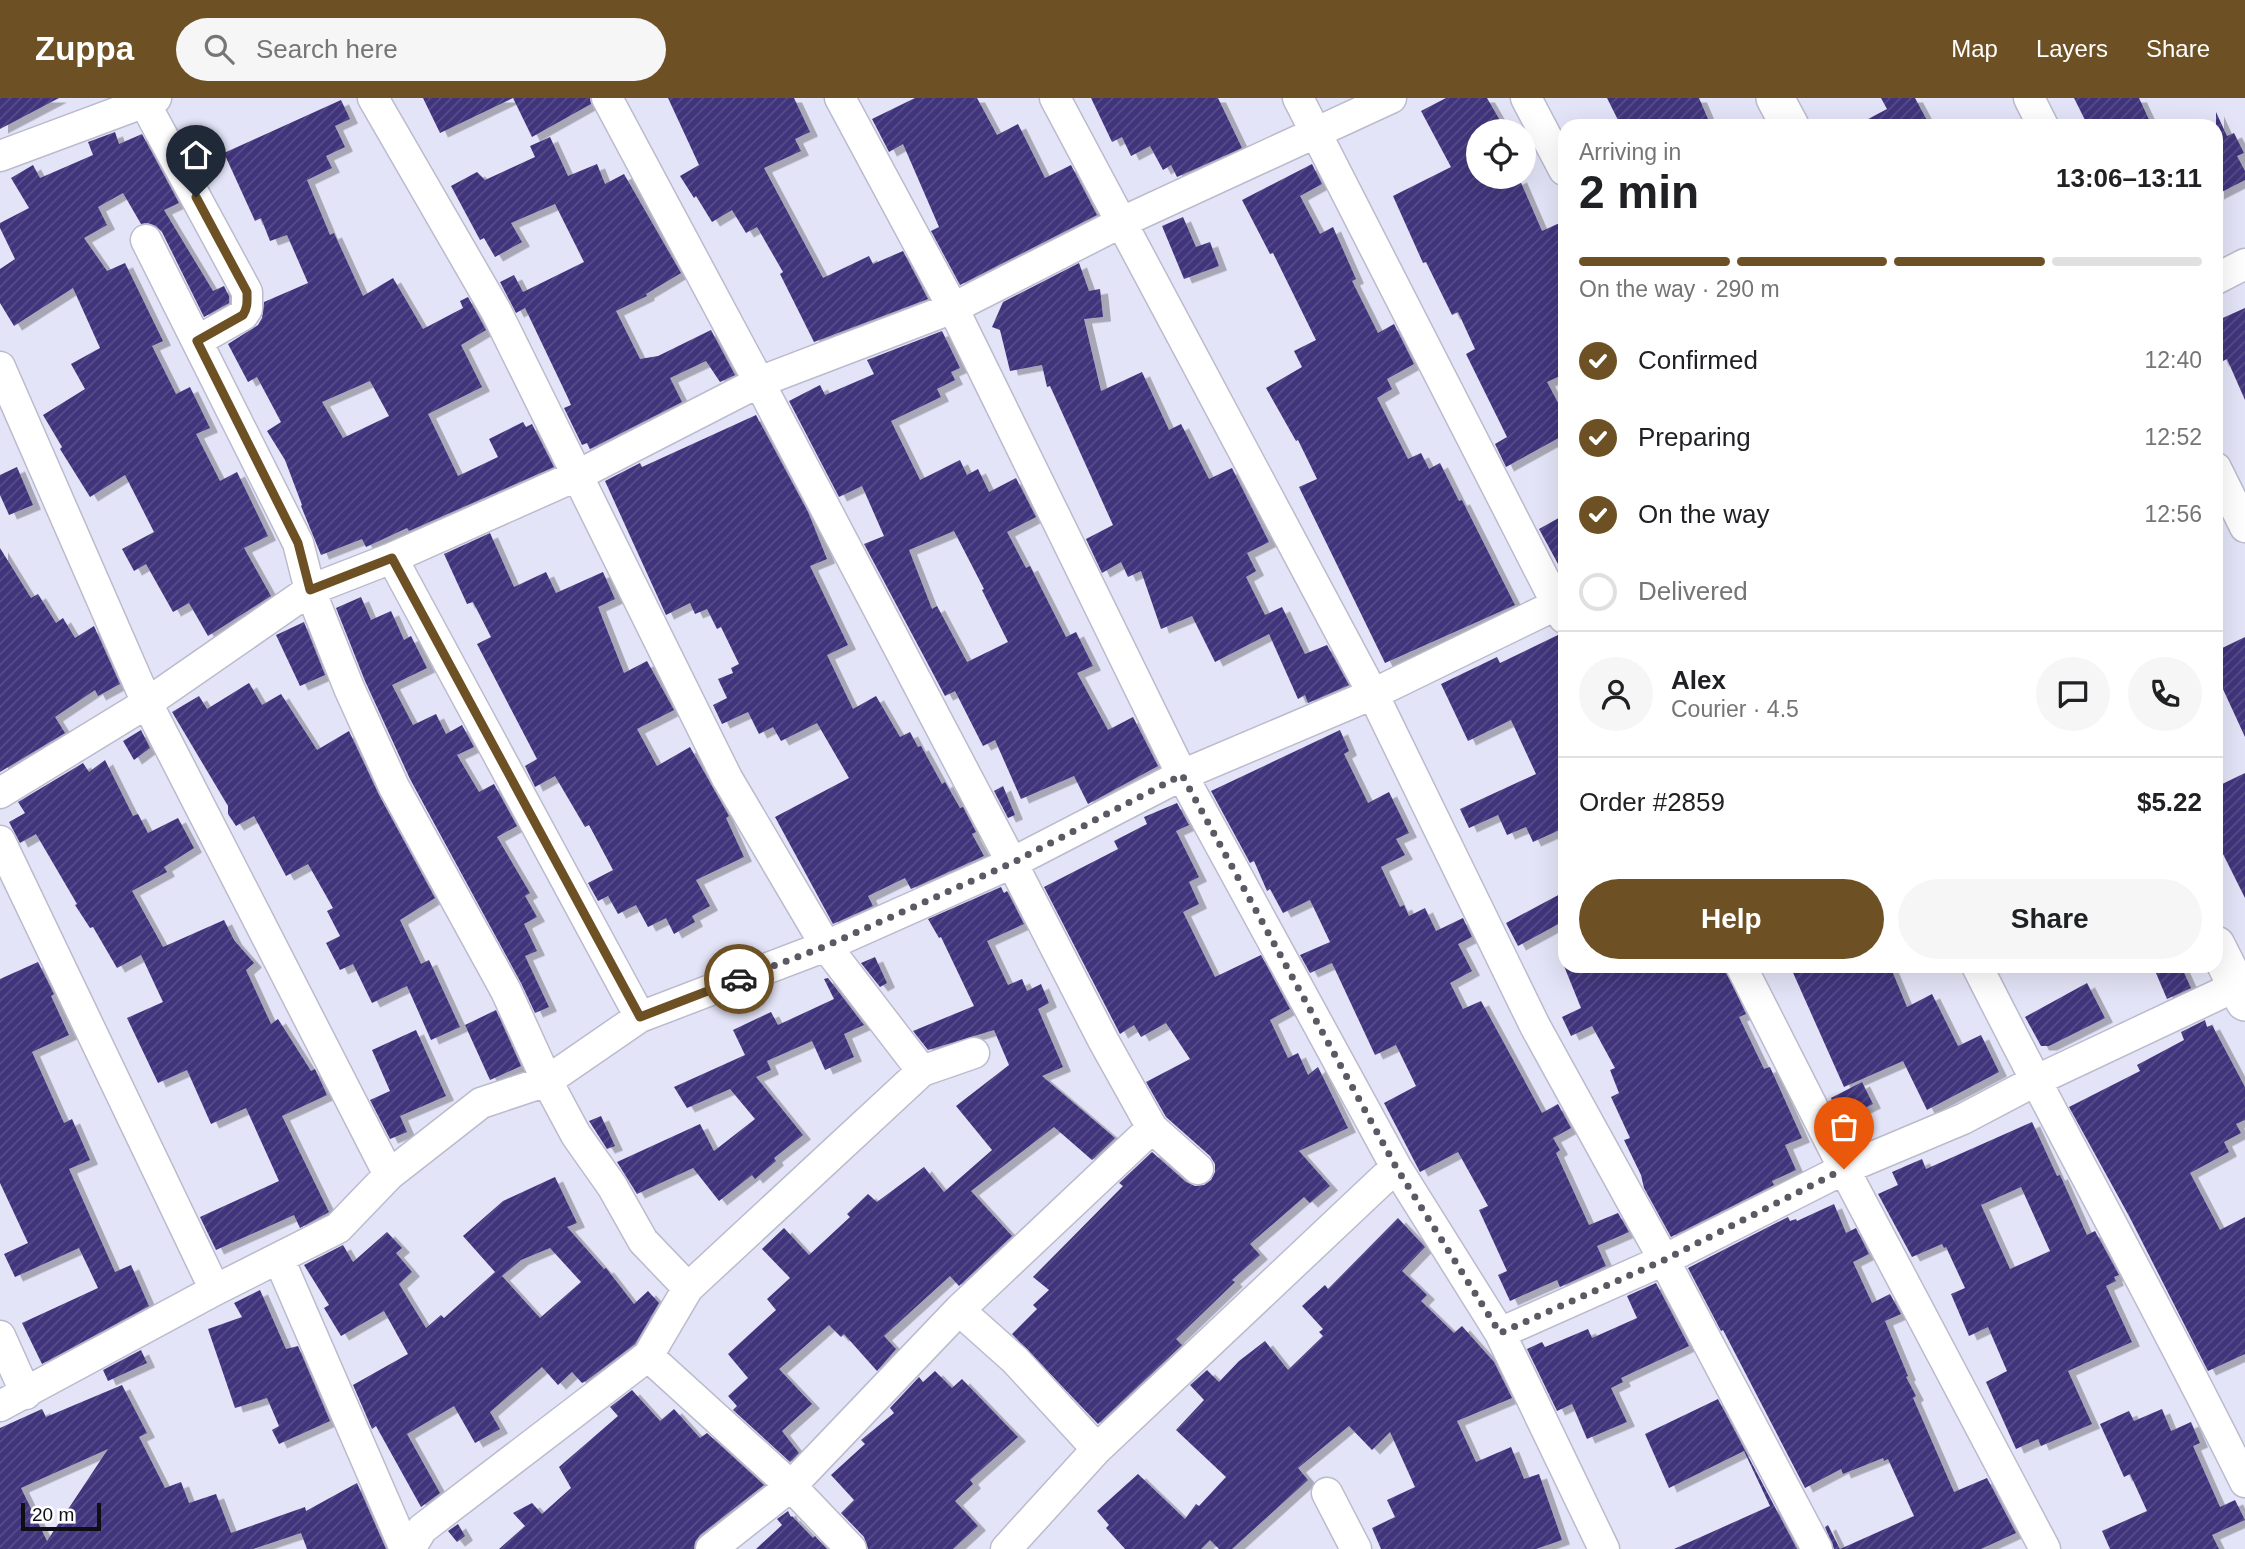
<!DOCTYPE html>
<meta charset="utf-8">
<style>
:root{--surface:#fff;--page:#f6f6f6;--text:#202124;--muted:#757577;--line:#e0e0e0;--accent:#6d5124}
body{margin:0;font-family:Arial,sans-serif;background:var(--page);color:var(--text);height:100vh;display:flex;flex-direction:column;font-size:26px;white-space:nowrap}
*{box-sizing:border-box;margin:0}
p{font-size:23px;color:var(--muted)}
.icon{flex:none;width:38px;height:38px;fill:none;stroke:currentColor;stroke-width:2;stroke-linecap:round;stroke-linejoin:round}
.map{position:relative;flex:1;overflow:hidden}
.details{position:absolute;left:1558px;top:21px;width:665px;height:854px;display:flex;flex-direction:column;background:var(--surface);border-radius:21px;box-shadow:0 7px 28px #0002}
.details>*{flex:none}
.controls{position:absolute;left:1466px;top:21px;display:grid;gap:14px}
.controls a{display:grid;place-items:center;width:70px;height:70px;border-radius:50%;background:var(--surface);box-shadow:0 7px 28px #0002;font-size:35px}
.scale{position:absolute;left:21px;bottom:18px;width:80px;box-sizing:border-box;padding-left:7px;border:4px solid #0f0e15;border-top:0;font-size:19px;line-height:24px;white-space:nowrap;color:#0f0e15;-webkit-text-stroke:5px #fff;paint-order:stroke}
.pin{position:absolute;display:grid;place-items:center;width:60px;height:60px;color:#fff;margin:-72px -30px;border-radius:50% 50% 50% 0;rotate:-45deg;box-shadow:0 0 7px #0007}
.pin .icon{rotate:45deg}
.courier{position:absolute;display:grid;place-items:center;width:70px;height:70px;margin:-35px;border:5px solid #6d5124;border-radius:50%;background:#fff;color:#222;box-shadow:0 2px 9px #0007}
.head em{font-style:normal;font-weight:600}
.head div{display:flex;flex-direction:column-reverse}
.head{display:flex;align-items:center;justify-content:space-between;height:119px;padding:0 21px}
h1{font-size:46px;font-weight:600;line-height:52px}
.bar{display:grid;grid-template-columns:repeat(4,1fr);gap:10px 7px;align-content:center;height:84px;padding:0 21px}
.bar i{height:9px;border-radius:5px;background:var(--line)}
.bar .on{background:var(--accent)}
.bar p{grid-column:span 4}
.line{display:flex;align-items:center;gap:18px;padding:0 21px;border-top:2px solid var(--line)}
.line div{flex:1}
.round{display:grid;place-items:center;flex:none;width:74px;height:74px;border-radius:37px;background:var(--page)}
ol{padding:0 21px;list-style:none}
li{display:flex;align-items:center;gap:21px;height:77px}
li p{margin-inline-start:auto}
li .icon{padding:7px;border-radius:50%;background:var(--accent);color:#fff;stroke-width:4}
li:last-child{color:var(--muted)}
li i{width:38px;height:38px;border:4px solid var(--line);border-radius:50%}
.button{display:flex;gap:14px;margin-top:auto;padding:14px 21px}
.button a{flex:1;height:80px;border-radius:42px;background:var(--accent);color:#fff;font-size:28px;font-weight:600;line-height:80px;text-align:center}
.button a+a{background:var(--page);color:var(--text)}
header{display:flex;align-items:center;gap:42px;box-sizing:border-box;height:98px;padding:0 35px;background:var(--accent);color:#fff}
header strong{font-size:33px}
nav{display:flex;gap:38px;margin-inline-start:auto;font-size:24px}
.search{width:490px;height:63px;background:var(--page);display:flex;align-items:center;gap:18px;box-sizing:border-box;padding:0 24px;border-radius:38px;color:var(--muted);font-size:26px}
.map>svg:first-child{display:block}
</style>
<header>
<strong>Zuppa</strong>
<div class="search"><svg class="icon" aria-label="search" viewBox="0 0 24 24"><circle cx="10" cy="10" r="6"/><path d="M15 15l6 6"/></svg>Search here</div>
<nav><a>Map</a><a>Layers</a><a>Share</a></nav>
</header>
<div class="map">
<svg width="2245" height="1451" viewBox="0 0 2245 1451">
<defs>
<pattern id="building-hatch" width="6" height="6" patternUnits="userSpaceOnUse" patternTransform="scale(1.75)"><rect width="6" height="6" fill="#40347c"/><path d="M-1 1l2-2M0 6l6-6M5 7l2-2" fill="none" stroke="#584e88"/></pattern>
<filter id="shadow"><feDropShadow dx="8" dy="4.5" stdDeviation="0" flood-color="#0004"/></filter>
</defs>
<rect width="100%" height="100%" fill="#e4e4f8"/>
<path fill="url(#building-hatch)" fill-rule="evenodd" filter="url(#shadow)" d="M0,0H59L0,31Z
M423,0H590L591,6L532,39L513,0L440,35Z
M668,0H794L810,34L795,41L801,53L764,70L823,180L869,158L873,166L903,153L928,201L814,244L780,176L783,174L757,129L746,135L732,112L712,124L696,98L694,100L680,78L699,67Z
M915,0H977L997,37L1018,26L1045,80L1071,67L1097,117L960,187L931,133L939,129L903,46L889,54L872,21Z
M1091,0H1218L1242,50L1177,79L1171,67L1163,72L1150,48L1131,58L1122,39L1112,44Z
M1446,0H1487L1502,26L1488,33H1479V79H1491L1498,91L1519,80L1542,133L1564,123V276L1547,284L1564,316V337L1506,369L1495,346L1507,339L1466,256L1475,251L1458,214L1452,217L1426,164L1423,165L1393,98L1451,69L1421,13Z
M1607,0H1699L1711,28H1621Z
M1881,0H1915L1930,28H1855L1887,11Z
M2074,0H2139L2152,28H2088Z
M341,2L350,21L335,28L345,49L326,58L332,70L307,82L330,137L334,135L363,198L393,180L423,231L463,210L460,203L468,199L486,232L461,247L482,289L428,316L458,378L498,359L489,341L523,324L526,329L532,326L554,369L409,433L407,430L366,449L362,441L321,457L301,408L302,407L285,362L267,333L281,324L257,279L248,284L228,246L258,227L262,220L264,204L308,185L287,137L270,143L261,120L255,123L224,55ZM370,283L389,318L343,340L322,304Z
M2216,14L2227,38L2234,35L2244,55L2237,58L2245,73V82L2216,97Z
M115,34L119,46L142,36L179,105L164,112L213,193L224,188L229,198V205L204,219L162,134L156,128L148,125L141,126L123,95L98,109L107,127L84,140L107,173L125,165L163,243L152,248L176,296L190,289L210,330L196,336L220,383L237,374L268,438L244,450L271,498L208,538L189,505L173,514L146,466L134,473L122,451L154,434L125,377L90,399L60,351L62,349L43,317L85,291L71,266L100,250L73,190L14,228L0,205V171L15,161L0,130V125L29,110L11,80L33,67L40,80L93,57L88,44Z
M550,39L568,78L597,66L605,86L624,76L681,175L646,196L647,198L616,213L640,261L658,258L711,232L735,277L720,284L706,263L670,280L682,304L590,351L587,345L582,347L564,310L571,307L568,300L525,210L516,215L500,184L514,177L523,194L584,164L555,106L511,125L522,144L495,159L484,140L480,142L451,88L477,74L485,82L535,59L530,48Z
M1312,66L1322,86L1300,98L1320,136L1333,129L1356,181L1352,183L1378,235L1394,226L1414,266L1387,281L1392,291L1377,300L1408,361L1421,355L1429,371L1440,365L1459,403L1462,402L1515,507L1385,565L1299,389L1317,381L1298,342L1296,343L1266,290L1302,269L1294,253L1316,242L1273,155L1270,156L1242,102Z
M1183,119L1196,149L1210,144L1219,168L1184,181L1162,128Z
M1079,165L1089,193L1100,191L1103,219L1084,221L1101,293L1142,274L1169,332L1181,326L1209,381L1232,370L1269,444L1247,455L1256,473L1246,479L1265,517L1282,509L1305,556L1327,547L1349,587L1308,605L1305,597L1298,601L1269,536L1215,564L1192,518L1161,531L1141,473L1128,479L1121,464L1102,475L1086,441L1113,427L1050,288L1047,289L1042,267L1010,273L1000,232L992,229L1003,204Z
M2245,210V302L2227,261L2221,264L2216,252V223Z
M942,233L960,270L951,274L955,282L937,291L941,299L891,323L920,382L960,362L967,377L978,371L989,394L1016,380L1036,419L1007,434L1026,470L1030,468L1066,539L1076,534L1093,568L1077,575L1108,632L1133,619L1158,668L1088,706L1074,678L1021,701L995,642L983,648L955,593L945,598L864,446L884,438L862,388L839,399L789,303L820,287L825,297L874,276L867,262ZM954,433L984,491L982,492L1008,544L967,564L937,508L932,511L909,452Z
M756,317L808,414L827,461L810,468L848,547L827,557L853,611L876,598L900,639L910,634L918,649L921,648L942,686L945,684L960,710L963,709L976,734L972,736L984,758L911,791L905,780L868,798L873,808L833,826L775,719L849,680L817,625L781,643L773,629L759,636L748,614L722,626L713,607L727,600L718,581L733,575L731,570L739,566L721,529L717,531L707,511L695,516L690,505L666,517L605,383L640,365L642,369Z
M17,369L33,407L9,417L0,397V377Z
M1564,417V477L1539,431Z
M490,435L514,489L546,474L556,495L603,474L615,501L598,509L624,575L647,563L674,612L637,631L657,668L690,649L729,718L726,720L744,759L696,782L710,808L692,818L695,824L674,836L666,820L648,829L636,807L618,816L608,798L598,803L588,785L613,772L589,727L585,729L555,678L535,689L525,668L537,661L477,546L491,539L473,504L467,506L444,456Z
M0,450L31,500L38,496L56,525L63,520L75,540L94,528L120,586L98,598L95,592L55,619L65,635L0,674Z
M361,499L371,522L391,513L404,542L411,538L427,570L392,587L413,627L436,616L446,636L462,627L474,649L457,657L479,694L494,686L517,728L497,739L530,795L525,798L537,819L524,826L537,853L525,858L549,909L535,915L521,885L410,681L365,583L336,510Z
M304,524L325,577L300,588L276,537Z
M1558,537L1564,551V730L1533,744L1526,729L1507,737L1498,717L1469,730L1460,711L1536,676L1511,622L1468,643L1441,586L1497,559L1500,565Z
M2245,539V639L2216,576V553Z
M249,585L262,607L281,596L317,652L349,633L379,697L435,800L400,822L421,866L429,862L460,929L431,942L407,888L372,905L353,866L340,872L326,845L340,838L327,813L333,810L308,766L286,778L254,718L236,728L228,716V708L172,614L199,598L207,611Z
M141,632L150,650L134,662L123,643Z
M1340,632L1349,653L1344,656L1368,705L1389,694L1409,735L1396,741L1405,757L1381,769L1400,809L1404,807L1409,818L1425,810L1436,833L1463,820L1472,839L1458,846L1472,873L1450,885L1463,911L1481,903L1542,1015L1558,1006L1571,1030L1553,1040L1560,1052L1556,1055L1589,1127L1618,1115L1629,1134L1597,1148L1606,1168L1560,1189L1557,1182L1510,1203L1498,1177L1507,1173L1479,1112L1488,1108L1458,1054L1420,1074L1384,1005L1416,988L1396,947L1375,957L1332,865L1310,875L1300,857L1330,844L1310,802L1283,815L1270,791L1267,793L1254,763L1250,765L1211,693Z
M105,662L133,718L138,716L148,735L178,720L194,750L164,769L167,774L132,793L163,849L224,822L234,842L254,865L246,872L271,926L278,921L311,973L315,971L327,997L282,1018L329,1114L300,1130L294,1117L216,1152L200,1119L279,1083L246,1010L211,1026L187,972L158,985L127,920L163,904L141,857L117,870L93,829L90,830L75,807L77,806L36,736L20,745L9,724L25,715L18,704L83,665L89,674Z
M2245,675V800L2216,742V689Z
M1003,688L1015,717L1008,720L994,693Z
M1177,705L1189,727L1176,733L1199,779L1189,784L1199,806L1183,814L1215,879L1261,857L1290,911L1270,922L1288,960L1298,955L1308,977L1318,969L1348,1030L1299,1053L1330,1088L1310,1105L1304,1099L1250,1146L1260,1157L1232,1182L1235,1184L1176,1241L1182,1247L1098,1326L1012,1236L1037,1211L1033,1207L1049,1192L1033,1179L1123,1088L1119,1085L1152,1054L1186,1084L1195,1088L1204,1087L1211,1082L1215,1074V1066L1210,1058L1166,1019L1146,984L1190,961L1166,925L1141,939L1134,927L1120,936L1044,789L1118,751L1114,743L1147,726L1144,719Z
M1001,789L1004,795L1007,793L1024,826L987,843L1008,887L1022,881L1027,893L1041,886L1049,905L1038,911L1063,969L1042,978L1115,1040L1092,1062L1054,1029L971,1093L1012,1138L959,1188L950,1178L884,1238L896,1251L877,1273L844,1236L841,1239L829,1227L779,1271L812,1306L782,1333L799,1355L790,1364L733,1312L737,1308L728,1298L748,1280L728,1256L776,1212L767,1201L790,1180L762,1151L784,1130L809,1157L850,1119L847,1116L868,1096L877,1104L924,1069L944,1094L992,1052L956,1008L1009,967L994,932L928,952L913,933L974,908L941,839L939,840L928,821Z
M1564,794V823L1518,848L1506,825Z
M875,859L887,885L880,889L861,865Z
M38,864L54,896L51,898L69,937L32,954L64,1025L72,1021L90,1062L69,1071L115,1174L131,1167L149,1208L42,1266L22,1225L98,1190L79,1150L15,1179L4,1156L28,1145L0,1085V881Z
M1564,868H1724L1746,916L1739,919L1764,971L1770,969L1802,1040L1785,1047L1796,1072L1772,1083L1774,1087L1671,1139L1644,1090L1641,1077L1624,1042L1630,1040L1611,999L1619,995L1610,972L1615,970L1592,928L1571,938L1562,919L1581,910Z
M1790,868H1890L1907,909L1932,896L1958,948L1981,937L1999,974L1927,1012L1903,963L1844,989Z
M2153,868H2181L2191,890L2167,901Z
M828,880L864,927L844,936L854,959L825,972L812,943L767,963L771,972L756,979L803,1037L774,1060L776,1063L755,1081L752,1077L719,1103L693,1070L637,1096L617,1064L700,1026L714,1053L755,1021L730,991L687,1010L674,989L745,957L733,932L771,914L778,927L834,901L824,881Z
M2087,885L2105,920L2049,948H2041L2025,919Z
M496,912L521,968L490,982L465,927Z
M2205,922L2207,929L2212,927L2245,989V1022L2236,1026L2241,1035L2224,1044L2229,1054L2190,1075L2220,1132L2245,1119V1256L2208,1273L2129,1118L2069,1009L2140,973L2137,967L2184,942L2181,934Z
M416,932L446,998L400,1018L407,1034L390,1041L370,1002L390,993L372,952Z
M1862,984L1873,1006L1841,1022L1831,1000Z
M601,1018L615,1048L607,1051L589,1023Z
M2032,1024L2057,1078L2060,1077L2087,1137L2095,1133L2119,1177L2114,1179L2116,1183L2106,1188L2132,1244L2068,1273L2092,1326L2041,1348L2038,1341L2016,1351L1986,1284L2007,1273L1988,1229L1969,1238L1951,1196L1965,1190L1946,1149L1944,1150L1942,1146L1912,1159L1878,1096L1898,1087L1892,1074L1922,1061L1926,1071ZM2021,1089L2050,1153L2010,1171L1981,1107Z
M555,1079L577,1125L567,1129L604,1171L606,1170L634,1206L648,1193L659,1205L635,1246L586,1283L582,1285L572,1274L558,1287L542,1269L490,1314L500,1331L475,1345L454,1308L407,1336L440,1395L421,1409L376,1328L372,1331L353,1287L408,1256L384,1213L341,1238L324,1210L329,1207L304,1167L343,1147L353,1164L387,1134L402,1150L396,1155L412,1174L399,1186L426,1230L441,1217L444,1220L495,1174L463,1138L503,1103ZM550,1150L581,1184L540,1220L502,1178L521,1162Z
M1834,1106L1846,1135L1856,1130L1869,1156L1853,1164L1872,1205L1890,1196L1901,1216L1885,1223L1908,1278L1906,1279L1916,1298L1913,1300L1954,1394L1987,1380L2016,1435L1981,1451H1834L1825,1429L1828,1427L1840,1451L1914,1418L1888,1361L1884,1363L1883,1360L1843,1376L1841,1371L1805,1390L1723,1232L1721,1233L1688,1170L1788,1119L1790,1123L1796,1121L1797,1123Z
M1398,1120L1425,1149L1402,1173L1427,1197L1421,1203L1454,1235L1462,1228L1494,1264L1512,1300L1457,1323L1476,1364L1511,1349L1524,1381L1539,1376L1562,1442L1536,1451H1381L1372,1430L1395,1419L1387,1402L1415,1389L1390,1334L1372,1352L1349,1328L1298,1370L1308,1382L1232,1451H1219L1210,1442L1201,1451H1125L1106,1430L1109,1427L1097,1413L1138,1376L1185,1421L1196,1406L1199,1408L1226,1379L1176,1332L1204,1302L1190,1287L1207,1272L1219,1284L1239,1263L1265,1243L1288,1272L1323,1238L1319,1234L1323,1231L1302,1208L1325,1187L1328,1191Z
M1656,1185L1689,1248L1621,1280L1623,1284L1611,1290L1627,1324L1587,1341L1572,1306L1557,1313L1527,1251L1542,1244L1545,1249L1588,1231L1592,1240L1637,1220L1627,1198Z
M260,1192L286,1251L298,1248L330,1323L279,1346L272,1332L279,1328L267,1300L235,1310L208,1231L242,1219L234,1205Z
M141,1252L147,1265L108,1283L103,1272Z
M935,1273L952,1290L962,1281L1018,1339L970,1382L973,1386L955,1403L978,1428L953,1451H868L864,1439L841,1415L854,1402L831,1377L865,1346L861,1342L894,1315L890,1310L919,1279L923,1284Z
M122,1287L147,1335L139,1339L165,1390L181,1384L189,1405L216,1396L231,1435L305,1409L306,1413L357,1385L386,1451H307L301,1435L253,1451H0V1330L42,1311L46,1319ZM108,1351L47,1443L21,1390Z
M632,1292L660,1323L674,1311L700,1340L707,1335L764,1387L700,1437L695,1444L694,1451H499L525,1428L513,1415L532,1405L542,1416L571,1390L559,1369L618,1318L610,1309Z
M1718,1301L1797,1451H1674L1770,1408L1744,1353L1669,1390L1645,1336Z
M2162,1311L2171,1333L2191,1324L2200,1345L2193,1348L2220,1409L2235,1402L2245,1422L2212,1437L2219,1451H2110L2102,1433L2147,1413L2130,1376L2124,1379L2100,1326L2129,1313L2134,1323Z
M788,1413L791,1419L792,1418L813,1440L815,1438L827,1451H756L782,1427L777,1421Z
M458,1426L465,1438L457,1444L448,1433Z"/>
<g fill="none" stroke-linecap="round" stroke-linejoin="round">
<defs>
<path id="minor" d="M142,0L247,194V211L243,217L197,243
M373,0L496,213L727,680L826,848L922,973
M607,0L759,284L1012,765L1103,942L1152,1030L1198,1071
M840,0L953,210L1182,677L1396,1069L1500,1235L1604,1451
M1055,0L1373,596L1535,928L1664,1162L1817,1451
M1298,0L1564,520
M1526,0L1564,72
M2029,0L2043,28
M0,58L156,0
M146,142L298,445L310,492L349,590L394,689L506,893L547,983L576,1037L612,1088L643,1143L688,1190
M2216,181L2245,166
M0,269L147,605L389,1077
M2216,370L2245,429
M392,460L640,919
M0,695L147,605L310,492L392,460L576,378L759,284L953,210L1122,124L1391,0
M0,743L215,1192
M1741,868L1844,1071L2045,1451
M1977,868C2064,1041 2159,1210 2245,1384
M279,1161L405,1451
M959,1212L1015,1262L1097,1351
M1500,1235L1664,1162L1844,1071L1963,1021L2035,983L2245,884
M0,1238L26,1296
M648,1258L791,1388L851,1451
M0,1308L215,1192L338,1130L389,1077L481,1005L547,983L640,919L826,848L1012,765L1182,677L1373,596L1564,503
M1327,1395L1356,1451
M410,1451L422,1431L648,1258L688,1190L922,973L974,955
M711,1451L791,1388L959,1212L1152,1030
M1006,1451L1097,1351L1396,1069"/>
<path id="tertiary" d="M1775,0L1790,28
M2216,847L2245,904"/>
</defs>
<use href="#minor" stroke="#bbbbce" stroke-width="33"/>
<use href="#tertiary" stroke="#bbbbce" stroke-width="40"/>
<use href="#minor" stroke="#fff" stroke-width="30"/>
<use href="#tertiary" stroke="#fff" stroke-width="37"/>
</g>
<g fill="none" stroke-linecap="round" stroke-linejoin="round">
<path stroke="#5a5964" stroke-width="7" stroke-dasharray="0 12.6" d="M739,881L826,848L1012,765L1182,677L1396,1069L1500,1235L1664,1162L1844,1071"/>
<path stroke="#6d5124" stroke-width="9" d="M196,99L247,194C247,203 248,209 243,217L197,243L298,445L310,492L392,460L640,919L739,881"/>
</g>
</svg>
<div class="controls">
<a><svg class="icon" aria-label="locate" viewBox="0 0 24 24"><circle cx="12" cy="12" r="6"/><path d="M12 2v4M12 18v4M2 12h4M18 12h4"/></svg></a>
</div>
<div class="scale">20 m</div>
<div class="pin" style="left:1844px;top:1071px;background:#ea580c"><svg class="icon" aria-label="bag" viewBox="0 0 24 24"><path d="M5 8h14l-1 12H6zM9 8a3 3 0 0 1 6 0"/></svg></div>
<div class="pin" style="left:196px;top:99px;background:#1f2937"><svg class="icon" aria-label="home" viewBox="0 0 24 24"><path d="M3 11l9-7 9 7M6 9v11h12V9"/></svg></div>
<div class="courier" style="left:739px;top:881px"><svg class="icon" aria-label="car" viewBox="0 0 24 24"><path d="M5 17H2v-5l4-1 3-4h7l3 4 3 1v5h-3M9 17h6M6 11h13"/><circle cx="7" cy="17" r="2"/><circle cx="17" cy="17" r="2"/></svg></div>
<section class="details">
<div class="head"><div><h1>2 min</h1><p>Arriving in</p></div><em>13:06–13:11</em></div>
<div class="bar"><i class="on"></i><i class="on"></i><i class="on"></i><i></i><p>On the way · 290 m</p></div>
<ol>
<li><svg class="icon" aria-label="check" viewBox="0 0 24 24"><path d="M5 12l5 5 9-10"/></svg>Confirmed<p>12:40</p></li>
<li><svg class="icon" aria-label="check" viewBox="0 0 24 24"><path d="M5 12l5 5 9-10"/></svg>Preparing<p>12:52</p></li>
<li><svg class="icon" aria-label="check" viewBox="0 0 24 24"><path d="M5 12l5 5 9-10"/></svg>On the way<p>12:56</p></li>
<li><i></i>Delivered</li>
</ol>
<div class="line" style="height:126px"><a class="round"><svg class="icon" aria-label="person" viewBox="0 0 24 24"><circle cx="12" cy="8" r="4"/><path d="M4 21q1-7 8-7t8 7"/></svg></a><div><b>Alex</b><p>Courier · 4.5</p></div><a class="round"><svg class="icon" aria-label="chat" viewBox="0 0 24 24"><path d="M4 5h16v11H9l-5 4z"/></svg></a><a class="round"><svg class="icon" aria-label="phone" viewBox="0 0 24 24"><path d="M5 4h4l2 5-3 2q2 4 5 5l2-3 5 2v4C11 20 4 13 5 4z"/></svg></a></div>
<div class="line" style="height:91px"><div>Order #2859</div><b>$5.22</b></div>
<div class="button"><a>Help</a><a>Share</a></div>
</section>
</div>
